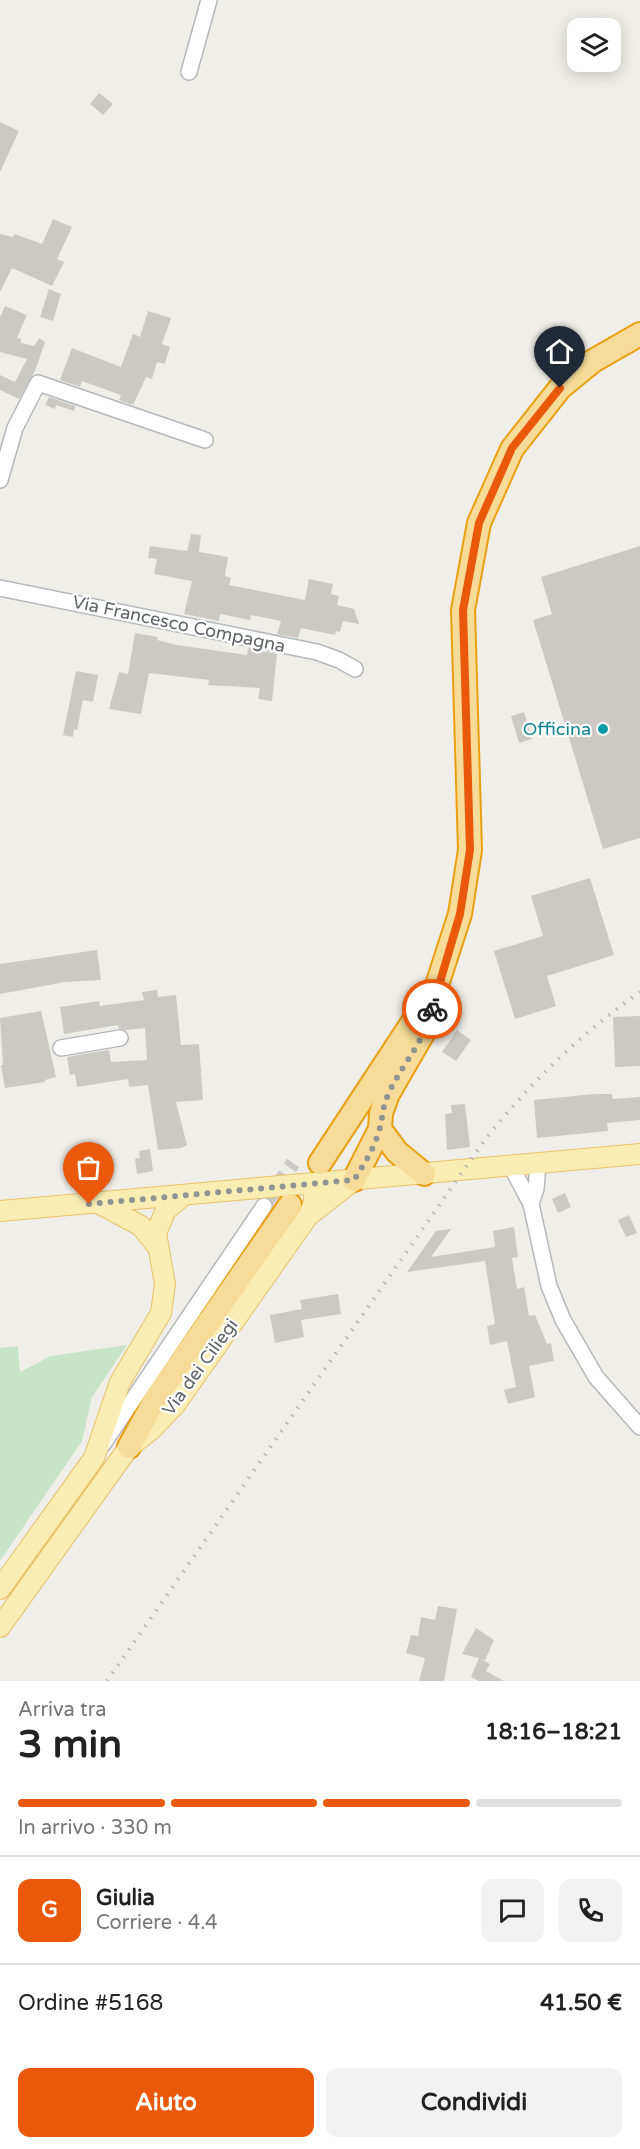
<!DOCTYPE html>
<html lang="it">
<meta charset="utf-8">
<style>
:root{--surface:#fff;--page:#f2f2f2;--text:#222;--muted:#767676;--line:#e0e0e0;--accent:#ea580c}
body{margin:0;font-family:"Varela Round",sans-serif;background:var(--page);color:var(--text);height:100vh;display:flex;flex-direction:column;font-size:22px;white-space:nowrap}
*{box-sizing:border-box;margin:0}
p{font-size:20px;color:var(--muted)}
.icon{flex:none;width:33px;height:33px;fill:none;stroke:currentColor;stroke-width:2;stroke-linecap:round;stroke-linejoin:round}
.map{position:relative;height:1681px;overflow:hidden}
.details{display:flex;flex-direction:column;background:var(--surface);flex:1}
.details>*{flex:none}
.buttons{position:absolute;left:567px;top:18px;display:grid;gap:12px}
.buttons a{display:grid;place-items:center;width:54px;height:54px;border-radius:12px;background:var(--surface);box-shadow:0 3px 15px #0003;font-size:30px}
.pin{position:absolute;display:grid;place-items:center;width:51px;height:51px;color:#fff;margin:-62px -26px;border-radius:50% 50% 50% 0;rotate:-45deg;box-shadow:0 0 6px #0007}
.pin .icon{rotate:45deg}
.courier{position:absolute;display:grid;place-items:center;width:60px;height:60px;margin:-30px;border:4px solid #ea580c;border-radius:50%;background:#fff;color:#222;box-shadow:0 2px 8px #0007}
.headline em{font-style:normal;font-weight:800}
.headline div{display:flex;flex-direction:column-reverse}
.headline{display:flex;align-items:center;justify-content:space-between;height:102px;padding:0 18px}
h1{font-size:39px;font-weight:800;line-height:45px}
.bar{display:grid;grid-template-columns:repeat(4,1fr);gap:9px 6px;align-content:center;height:72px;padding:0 18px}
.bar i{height:8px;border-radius:4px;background:var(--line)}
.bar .on{background:var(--accent)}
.bar p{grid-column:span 4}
.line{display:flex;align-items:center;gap:15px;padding:0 18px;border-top:2px solid var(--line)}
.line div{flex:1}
.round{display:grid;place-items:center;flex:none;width:63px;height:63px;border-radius:12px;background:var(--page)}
.action{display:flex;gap:12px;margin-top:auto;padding:12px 18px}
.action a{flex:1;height:69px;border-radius:12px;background:var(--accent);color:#fff;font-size:24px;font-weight:800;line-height:69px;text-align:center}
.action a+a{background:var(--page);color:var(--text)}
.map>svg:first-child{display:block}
</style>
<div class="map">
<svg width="640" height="1681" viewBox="0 0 640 1681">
<rect width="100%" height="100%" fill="#f0eee8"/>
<path fill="#c7e5c6" d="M127,1345L92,1397L82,1441L0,1561V1348L18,1346L20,1372L51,1356Z"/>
<path fill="#ccc9c4" d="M99,93L113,104L103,115L90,104Z
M0,122L19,131L0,172Z
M53,219L72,227L57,259L64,262L52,286L12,268L0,292V234L13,237L15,234L42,244Z
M49,289L61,294L53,321L40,317Z
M5,306L27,315L17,338L21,339V343L34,346L39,338L45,342L35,371L19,399L0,390V375L15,382L27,359L0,352V317Z
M148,311L171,318L162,344L170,347L165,364L157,362L152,379L146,377L133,405L119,400L121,395L82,381L80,387L60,380L72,348L121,367L133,334L140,337Z
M49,397L75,406L74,411L56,405L55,409L45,405Z
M191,534L201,535L199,552L228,557L225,576L231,578L229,585L305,600L309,579L333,584L331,594L339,596L337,605L354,609L359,624L343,621L340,632L336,631L335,635L301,628L298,638L277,634L281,621L251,615L250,620L220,614L219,621L184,614L192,581L154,574L157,559L148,558L150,546L187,551Z
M640,546V838L603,849L533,620L552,614L541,577Z
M135,633L158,637L157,640L177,645L247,655L248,648L277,654L272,701L258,699L260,688L208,685L209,680L149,673L141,714L109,709L119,672L128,674Z
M76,671L98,675L93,702L83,700L77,730L74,729L73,737L63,735Z
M524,712L532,739L519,743L511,716Z
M590,878L614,955L547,976L556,1006L515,1019L494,951L543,936L531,896Z
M97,950L101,980L65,982L0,994V964Z
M157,990L158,997L176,995L181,1045L199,1044L203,1100L176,1102L187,1145L181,1148L158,1150L148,1085L129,1087L128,1079L77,1087L75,1074L70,1075L67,1057L109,1050L111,1062L147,1060L145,1028L125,1030L119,1028L118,1025L64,1034L60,1007L99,1001L100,1006L144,1000L142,992Z
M41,1011L56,1077L45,1080V1082L5,1088L1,1065H3L0,1018Z
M640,1016V1066L615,1067L613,1017Z
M457,1030L471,1040L456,1061L442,1052Z
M595,1094H612L613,1099L640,1097V1120L607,1123L608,1131L537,1138L534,1100Z
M465,1104L470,1147L447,1150L445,1114L452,1113L451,1105Z
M150,1149L153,1171L137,1174L135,1159L140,1158L139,1151Z
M565,1193L571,1207L558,1213L552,1199Z
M629,1215L637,1233L626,1237L618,1220Z
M514,1227L518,1257L512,1258L517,1289L524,1287L529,1316L535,1315L547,1344L551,1343L554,1361L529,1366L535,1397L508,1404L504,1390L516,1387L507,1341L490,1345L487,1326L495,1324L485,1261L407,1272L436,1231L451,1229L431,1257L495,1247L493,1231Z
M338,1294L341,1314L301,1320L304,1337L275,1343L270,1315L302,1309L300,1300Z
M438,1606L457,1609L444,1681H419L425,1658L406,1653L411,1635L418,1636L421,1617L435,1620Z
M476,1628L494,1640L485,1660L481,1659L490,1664L486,1671L504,1681H479L471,1677L479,1658L462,1654Z"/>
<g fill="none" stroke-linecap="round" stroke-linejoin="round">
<path stroke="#cccbc8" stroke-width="15" stroke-dasharray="15 8" stroke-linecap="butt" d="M264,1206L293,1163"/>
<defs>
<path id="minor" d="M189,72L209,0
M0,480L15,428L38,383L205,440
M0,588L317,652L339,660L355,669
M61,1048L120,1038
M511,1166L531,1204L549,1286L563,1320L596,1377L640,1427
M531,1204L536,1189L538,1164
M103,1444L264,1206"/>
<path id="major" d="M100,1204L141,1226L156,1245
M0,1211L640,1154
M308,1216L354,1180
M0,1589L94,1458L120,1382L161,1313L165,1284L156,1233L166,1210L184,1195
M0,1627L129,1447L152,1429L175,1405L308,1216L314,1203V1184"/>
<path id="highway" d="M380,1129L397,1152L424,1174
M320,1163L437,985L460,914L470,850L463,610L479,523L512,449L560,388L593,361L640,334
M354,1180L380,1129L381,1113L388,1094L429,1023L433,1006
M129,1447L156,1398L290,1205"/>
</defs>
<use href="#minor" stroke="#b5b8bb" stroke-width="18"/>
<use href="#major" stroke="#e9c168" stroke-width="22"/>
<use href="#highway" stroke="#e99f0f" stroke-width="26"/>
<use href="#minor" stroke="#fff" stroke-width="15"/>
<use href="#major" stroke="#faedb3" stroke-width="20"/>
<use href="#highway" stroke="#f6dc98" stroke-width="22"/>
<path stroke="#b5b6b7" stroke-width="4" stroke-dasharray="1.5 8" stroke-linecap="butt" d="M107,1681L484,1141C531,1082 578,1036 640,992"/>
</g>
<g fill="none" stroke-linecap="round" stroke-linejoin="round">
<path stroke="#929494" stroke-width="6" stroke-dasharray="0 10.8" d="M89,1204L354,1180C364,1164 374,1149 379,1131C383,1119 382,1107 388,1095C401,1065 425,1042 432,1009"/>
<path stroke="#ea580c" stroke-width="8" d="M432,1009L460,914L470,850L463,610L479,523L512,448L560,388"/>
</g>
<circle fill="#0f9aa8" stroke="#fff" stroke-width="2" cx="603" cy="729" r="6"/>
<g text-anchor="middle" stroke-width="4.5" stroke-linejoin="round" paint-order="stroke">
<g font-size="18" fill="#5f6367" stroke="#fff">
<text transform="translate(179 624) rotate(12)" y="6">Via Francesco Compagna</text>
<text transform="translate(200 1367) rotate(-54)" y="6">Via dei Ciliegi</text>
</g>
<g font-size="18" fill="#0d838f" stroke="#fff" text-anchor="end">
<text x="591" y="735">Officina</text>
</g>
</g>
</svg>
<div class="buttons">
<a><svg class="icon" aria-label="layers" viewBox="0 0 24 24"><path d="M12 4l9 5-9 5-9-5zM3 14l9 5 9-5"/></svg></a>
</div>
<div class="pin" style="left:89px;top:1204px;background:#ea580c"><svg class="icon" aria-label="bag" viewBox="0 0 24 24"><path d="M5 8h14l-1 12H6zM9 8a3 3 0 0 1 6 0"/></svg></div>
<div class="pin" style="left:560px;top:388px;background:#1f2937"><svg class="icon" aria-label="home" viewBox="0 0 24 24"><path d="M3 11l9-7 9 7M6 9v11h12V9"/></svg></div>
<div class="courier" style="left:432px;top:1009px"><svg class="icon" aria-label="bike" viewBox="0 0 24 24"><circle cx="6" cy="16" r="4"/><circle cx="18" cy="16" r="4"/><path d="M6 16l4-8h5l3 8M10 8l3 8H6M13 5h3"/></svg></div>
</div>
<section class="details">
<div class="headline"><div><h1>3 min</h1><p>Arriva tra</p></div><em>18:16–18:21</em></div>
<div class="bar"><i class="on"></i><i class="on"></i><i class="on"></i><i></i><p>In arrivo · 330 m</p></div>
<div class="line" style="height:108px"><b class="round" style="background:var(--accent);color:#fff">G</b><div><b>Giulia</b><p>Corriere · 4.4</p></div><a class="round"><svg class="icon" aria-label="chat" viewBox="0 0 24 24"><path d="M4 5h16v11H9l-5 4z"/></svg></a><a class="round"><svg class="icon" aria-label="phone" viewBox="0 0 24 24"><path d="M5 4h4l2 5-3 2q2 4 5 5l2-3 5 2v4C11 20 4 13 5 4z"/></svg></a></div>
<div class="line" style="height:78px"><div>Ordine #5168</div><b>41.50 €</b></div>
<div class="action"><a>Aiuto</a><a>Condividi</a></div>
</section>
